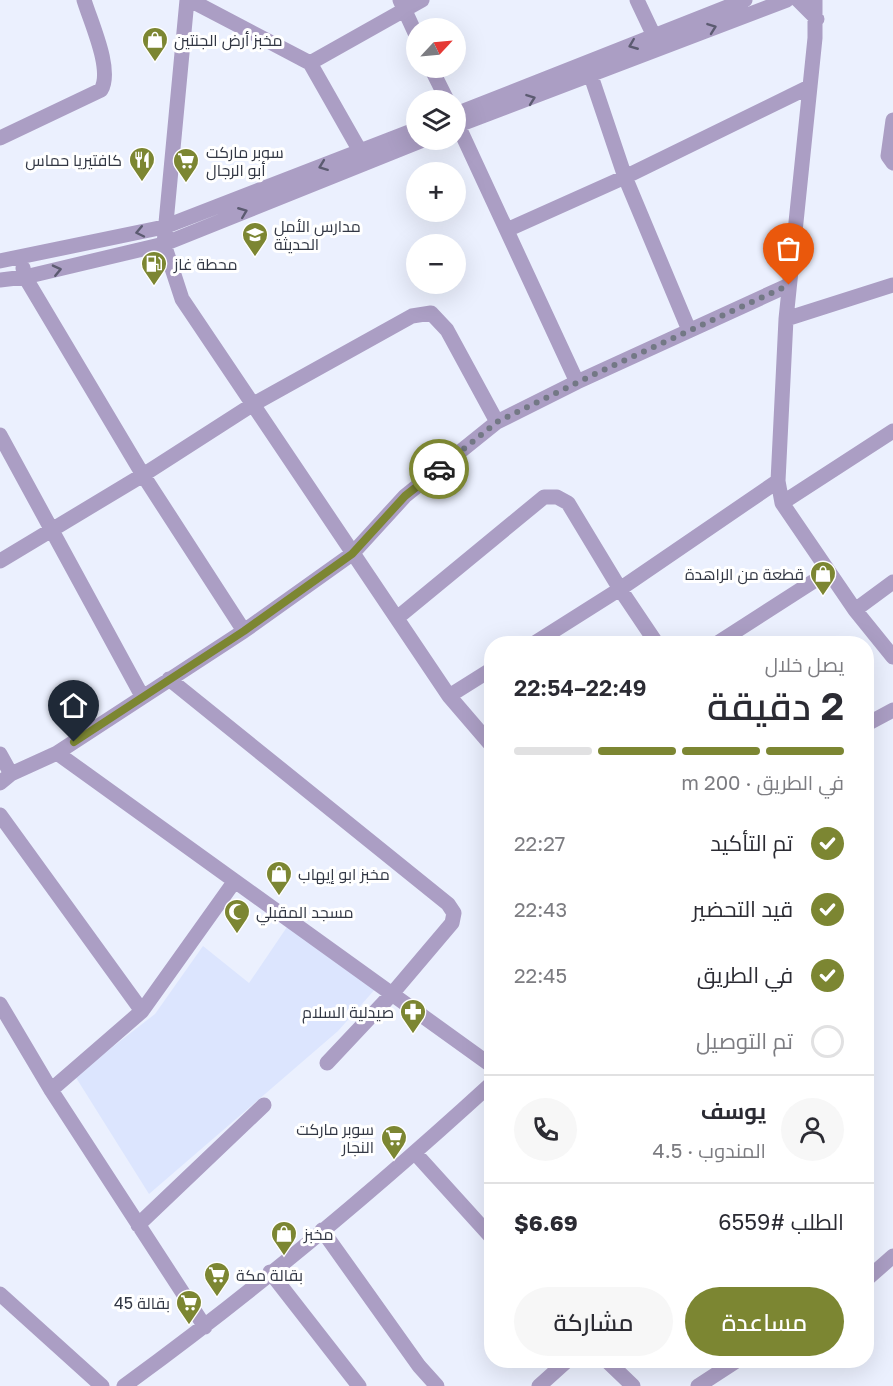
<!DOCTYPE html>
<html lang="ar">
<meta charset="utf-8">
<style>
:root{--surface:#fff;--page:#f7f7f7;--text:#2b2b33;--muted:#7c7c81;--line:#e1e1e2;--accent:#7c8632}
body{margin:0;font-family:"Golos Text",Cairo,sans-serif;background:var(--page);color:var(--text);direction:rtl;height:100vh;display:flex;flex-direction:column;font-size:22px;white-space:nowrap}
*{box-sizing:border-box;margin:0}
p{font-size:20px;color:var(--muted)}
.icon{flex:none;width:33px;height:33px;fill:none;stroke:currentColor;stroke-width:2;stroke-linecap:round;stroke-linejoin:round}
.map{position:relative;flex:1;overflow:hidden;direction:ltr}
.sheet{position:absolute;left:484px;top:636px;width:390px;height:732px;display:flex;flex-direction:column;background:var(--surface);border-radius:24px;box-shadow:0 6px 24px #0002;direction:rtl}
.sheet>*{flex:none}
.needle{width:39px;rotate:64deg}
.tools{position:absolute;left:406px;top:18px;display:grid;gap:12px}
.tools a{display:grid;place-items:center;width:60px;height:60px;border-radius:50%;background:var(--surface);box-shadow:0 6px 24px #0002;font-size:30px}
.pin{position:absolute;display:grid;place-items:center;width:51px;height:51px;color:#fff;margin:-62px -26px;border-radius:50% 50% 50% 0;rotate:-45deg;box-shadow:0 0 6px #0007}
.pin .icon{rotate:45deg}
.courier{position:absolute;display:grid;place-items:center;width:60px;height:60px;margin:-30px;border:4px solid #7c8632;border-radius:50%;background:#fff;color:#222;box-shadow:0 2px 8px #0007}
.headline em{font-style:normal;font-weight:600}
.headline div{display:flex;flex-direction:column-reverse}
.headline{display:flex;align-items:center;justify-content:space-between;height:102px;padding:0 30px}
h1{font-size:39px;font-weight:600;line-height:45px}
.bar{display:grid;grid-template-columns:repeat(4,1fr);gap:9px 6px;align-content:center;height:72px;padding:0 30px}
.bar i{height:8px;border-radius:4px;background:var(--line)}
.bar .on{background:var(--accent)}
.bar p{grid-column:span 4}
.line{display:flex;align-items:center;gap:15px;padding:0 30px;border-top:2px solid var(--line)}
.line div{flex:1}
.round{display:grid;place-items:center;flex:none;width:63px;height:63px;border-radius:32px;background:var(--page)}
ol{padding:0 30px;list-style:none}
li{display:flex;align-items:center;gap:18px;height:66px}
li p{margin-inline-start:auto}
li .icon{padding:6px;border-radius:50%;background:var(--accent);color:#fff;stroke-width:4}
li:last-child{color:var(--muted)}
li i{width:33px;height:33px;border:3px solid var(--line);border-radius:50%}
.cta{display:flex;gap:12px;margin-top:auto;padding:12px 30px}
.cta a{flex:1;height:69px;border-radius:36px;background:var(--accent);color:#fff;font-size:24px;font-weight:600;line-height:69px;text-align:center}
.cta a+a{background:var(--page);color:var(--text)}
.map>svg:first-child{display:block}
</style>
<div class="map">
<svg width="893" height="1386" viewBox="0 0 893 1386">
<rect width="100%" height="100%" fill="#ebf0fe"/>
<path fill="#dce5fe" d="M289,924L377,987L338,1031L149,1194L75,1076L155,1014L203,946L249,983Z"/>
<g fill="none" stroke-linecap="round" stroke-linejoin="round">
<path stroke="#ab9ec4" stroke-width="15" d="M187,0L164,244L182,299L449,696L492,746
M190,0L310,63L360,151
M400,0L417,37
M637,0L654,36
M798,0L817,19
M815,0V38L786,319L778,481L782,503L855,610L893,657
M310,63L422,0
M431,68L447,100
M591,76L625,177L689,330
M456,114L745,0
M893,120L888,156L893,163
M456,121L577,382
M456,126L787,0
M0,138L101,90C113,70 91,23 84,0
M507,230L625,177L809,87
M0,261L164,227L417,129
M23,268L25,277L143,475L244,631
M0,280L25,277L164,244L423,140
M786,319L893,285
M0,435L142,696
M782,503L893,431
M0,561L143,475L252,405L412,316L431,313L447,330L497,422
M855,610L893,582
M397,618L544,497H557L568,503L620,589L657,644
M533,644L620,589L778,481
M716,644L828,572
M169,679L448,904L454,913L452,923L391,995L327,1063
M449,696L492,669
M867,724L893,710
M57,753L492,1066
M0,754L11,774
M0,783L11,774L57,753L244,631L352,554L405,496L497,422L577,382L789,285
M0,815L142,1011
M0,1004L51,1090L205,1327
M51,1090L142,1011L234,882
M415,1153L492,1238
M138,1225L264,1105
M322,1230L419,1366L437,1386
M270,1272L359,1386
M867,1279L893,1256
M0,1294L102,1386
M606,1360L633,1386
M124,1386C252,1293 375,1190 492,1083
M539,1386L568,1360
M698,1386L738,1360"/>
</g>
<defs><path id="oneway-chevron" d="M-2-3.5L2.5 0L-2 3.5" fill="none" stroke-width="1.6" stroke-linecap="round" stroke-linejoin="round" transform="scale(1.5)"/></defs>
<g stroke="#5c5b71">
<use href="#oneway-chevron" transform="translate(712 28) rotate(-20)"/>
<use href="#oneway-chevron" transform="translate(633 45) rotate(158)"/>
<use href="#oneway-chevron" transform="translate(531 99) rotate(-20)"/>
<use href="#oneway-chevron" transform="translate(323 166) rotate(159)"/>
<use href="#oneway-chevron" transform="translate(243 212) rotate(-22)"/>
<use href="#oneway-chevron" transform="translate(140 232) rotate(168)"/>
<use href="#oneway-chevron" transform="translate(57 270) rotate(-13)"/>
</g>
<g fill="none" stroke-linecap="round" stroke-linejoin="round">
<path stroke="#737885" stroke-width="6" stroke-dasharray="0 10.8" d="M439,469L497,422L595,374L789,285"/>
<path stroke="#7c8632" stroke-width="8" d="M74,742L244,631L352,554L405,496L439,469"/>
</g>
<defs>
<symbol id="shop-pin" viewBox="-11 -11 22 30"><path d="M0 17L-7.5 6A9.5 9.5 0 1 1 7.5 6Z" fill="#7c8632" stroke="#fff"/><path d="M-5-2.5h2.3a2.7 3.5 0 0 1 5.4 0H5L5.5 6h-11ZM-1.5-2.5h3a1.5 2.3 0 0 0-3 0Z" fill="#fff"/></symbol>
<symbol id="restaurant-pin" viewBox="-11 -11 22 30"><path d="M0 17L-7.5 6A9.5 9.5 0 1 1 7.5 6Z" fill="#7c8632" stroke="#fff"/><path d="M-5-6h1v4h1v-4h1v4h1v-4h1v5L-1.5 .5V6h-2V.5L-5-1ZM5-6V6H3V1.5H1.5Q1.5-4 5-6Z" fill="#fff"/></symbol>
<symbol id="supermarket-pin" viewBox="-11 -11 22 30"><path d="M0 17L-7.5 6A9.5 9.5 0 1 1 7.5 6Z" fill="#7c8632" stroke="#fff"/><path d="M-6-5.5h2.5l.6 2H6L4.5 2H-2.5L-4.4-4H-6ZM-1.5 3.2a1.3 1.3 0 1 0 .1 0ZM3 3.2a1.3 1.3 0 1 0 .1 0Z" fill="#fff"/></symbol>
<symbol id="school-pin" viewBox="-11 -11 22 30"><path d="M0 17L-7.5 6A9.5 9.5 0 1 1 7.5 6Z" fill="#7c8632" stroke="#fff"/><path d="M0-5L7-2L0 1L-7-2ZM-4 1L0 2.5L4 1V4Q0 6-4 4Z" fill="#fff"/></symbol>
<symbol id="fuel-pin" viewBox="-11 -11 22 30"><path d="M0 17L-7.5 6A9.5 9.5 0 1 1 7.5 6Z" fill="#7c8632" stroke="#fff"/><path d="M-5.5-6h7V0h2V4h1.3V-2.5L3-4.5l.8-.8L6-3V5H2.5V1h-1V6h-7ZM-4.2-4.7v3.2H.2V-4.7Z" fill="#fff"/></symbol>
<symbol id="mosque-pin" viewBox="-11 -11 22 30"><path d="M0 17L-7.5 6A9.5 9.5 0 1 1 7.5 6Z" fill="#7c8632" stroke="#fff"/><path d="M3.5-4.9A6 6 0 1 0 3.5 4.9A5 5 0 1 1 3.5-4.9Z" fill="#fff"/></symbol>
<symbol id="pharmacy-pin" viewBox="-11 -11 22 30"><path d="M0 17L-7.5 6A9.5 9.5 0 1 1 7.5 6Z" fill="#7c8632" stroke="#fff"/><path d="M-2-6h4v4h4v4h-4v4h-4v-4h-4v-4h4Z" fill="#fff"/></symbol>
</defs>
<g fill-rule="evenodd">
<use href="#shop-pin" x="140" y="25" width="30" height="40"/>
<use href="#restaurant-pin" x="127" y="145" width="30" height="40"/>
<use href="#supermarket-pin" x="171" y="146" width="30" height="40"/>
<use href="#school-pin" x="240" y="220" width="30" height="40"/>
<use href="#fuel-pin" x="139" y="249" width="30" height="40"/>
<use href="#shop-pin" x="808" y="559" width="30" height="40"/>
<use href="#shop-pin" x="264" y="859" width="30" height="40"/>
<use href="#mosque-pin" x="222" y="897" width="30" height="40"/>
<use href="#pharmacy-pin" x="398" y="997" width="30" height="40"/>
<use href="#supermarket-pin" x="379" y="1123" width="30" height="40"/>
<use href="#shop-pin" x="269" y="1219" width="30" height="40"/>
<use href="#supermarket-pin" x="202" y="1260" width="30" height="40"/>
<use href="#supermarket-pin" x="174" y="1288" width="30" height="40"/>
</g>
<g text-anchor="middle" stroke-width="6" stroke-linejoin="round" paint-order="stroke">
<g font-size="16" fill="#323744" stroke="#fff" text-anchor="start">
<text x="174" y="46">مخبز أرض الجنتين</text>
<text x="206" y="158">سوبر ماركت<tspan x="206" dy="18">أبو الرجال</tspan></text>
<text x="122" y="166" text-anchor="end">كافتيريا حماس</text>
<text x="274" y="232">مدارس الأمل<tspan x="274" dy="18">الحديثة</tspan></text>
<text x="174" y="270">محطة غاز</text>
<text x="804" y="580" text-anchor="end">قطعة من الراهدة</text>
<text x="298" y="880">مخبز ابو إيهاب</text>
<text x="256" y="918">مسجد المقبلي</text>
<text x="394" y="1018" text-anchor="end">صيدلية السلام</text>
<text x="374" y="1135" text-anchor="end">سوبر ماركت<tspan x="374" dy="18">النجار</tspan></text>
<text x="304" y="1240">مخبز</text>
<text x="236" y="1281">بقالة مكة</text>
<text x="170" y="1309" text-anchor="end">بقالة 45</text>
</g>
</g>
</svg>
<div class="tools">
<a><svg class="needle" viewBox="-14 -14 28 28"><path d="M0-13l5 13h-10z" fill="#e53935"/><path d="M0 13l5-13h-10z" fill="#7c7c81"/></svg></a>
<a><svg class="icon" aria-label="layers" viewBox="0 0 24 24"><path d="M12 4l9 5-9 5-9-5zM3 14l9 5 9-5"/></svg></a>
<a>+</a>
<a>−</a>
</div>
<div class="pin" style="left:789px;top:285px;background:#ea580c"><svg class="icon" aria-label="bag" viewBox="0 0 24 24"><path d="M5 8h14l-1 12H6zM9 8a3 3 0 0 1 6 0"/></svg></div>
<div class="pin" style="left:74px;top:742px;background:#1f2937"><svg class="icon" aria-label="home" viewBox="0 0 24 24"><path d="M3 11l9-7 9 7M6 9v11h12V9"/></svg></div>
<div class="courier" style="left:439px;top:469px"><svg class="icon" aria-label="car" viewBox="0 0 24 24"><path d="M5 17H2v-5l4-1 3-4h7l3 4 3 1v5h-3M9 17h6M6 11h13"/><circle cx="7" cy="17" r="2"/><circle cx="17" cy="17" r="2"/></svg></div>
<section class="sheet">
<div class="headline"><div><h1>2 دقيقة</h1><p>يصل خلال</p></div><em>22:49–22:54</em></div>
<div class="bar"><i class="on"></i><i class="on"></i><i class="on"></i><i></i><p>في الطريق · 200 m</p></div>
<ol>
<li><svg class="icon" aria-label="check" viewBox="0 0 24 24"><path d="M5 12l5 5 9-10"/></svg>تم التأكيد<p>22:27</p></li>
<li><svg class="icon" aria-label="check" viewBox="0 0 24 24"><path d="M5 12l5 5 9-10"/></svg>قيد التحضير<p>22:43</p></li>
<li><svg class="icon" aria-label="check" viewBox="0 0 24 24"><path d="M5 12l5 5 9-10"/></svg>في الطريق<p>22:45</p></li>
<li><i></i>تم التوصيل</li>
</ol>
<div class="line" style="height:108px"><a class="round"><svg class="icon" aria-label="person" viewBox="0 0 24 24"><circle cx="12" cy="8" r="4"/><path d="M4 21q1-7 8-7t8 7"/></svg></a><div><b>يوسف</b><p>المندوب · 4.5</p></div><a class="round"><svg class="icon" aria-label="phone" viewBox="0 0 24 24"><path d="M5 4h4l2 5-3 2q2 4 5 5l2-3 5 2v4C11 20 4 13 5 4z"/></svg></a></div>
<div class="line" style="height:78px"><div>الطلب #6559</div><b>$6.69</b></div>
<div class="cta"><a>مساعدة</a><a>مشاركة</a></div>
</section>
</div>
